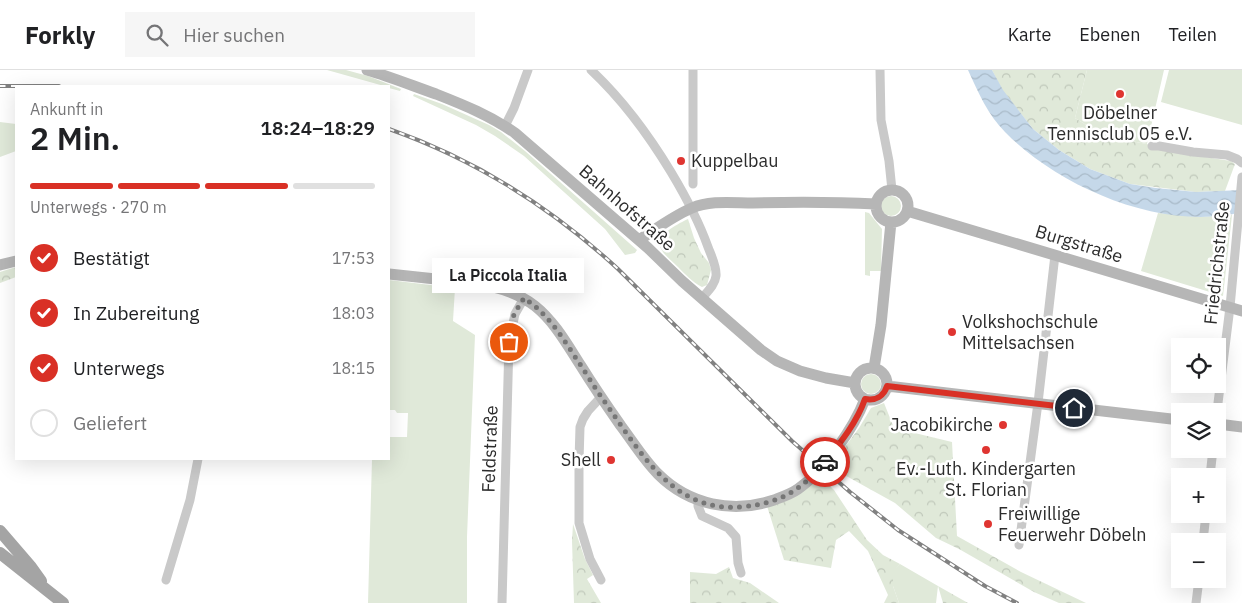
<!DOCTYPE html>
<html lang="de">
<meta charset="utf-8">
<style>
:root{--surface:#fff;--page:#f6f6f6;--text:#202124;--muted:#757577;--line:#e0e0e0;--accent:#d93025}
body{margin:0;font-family:"IBM Plex Sans",sans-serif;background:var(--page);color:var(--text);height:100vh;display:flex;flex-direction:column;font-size:19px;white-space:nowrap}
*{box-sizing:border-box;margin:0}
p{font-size:16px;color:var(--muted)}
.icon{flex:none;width:28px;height:28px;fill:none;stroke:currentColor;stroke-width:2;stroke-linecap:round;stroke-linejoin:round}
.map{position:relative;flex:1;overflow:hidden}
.panel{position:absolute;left:15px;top:15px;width:375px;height:375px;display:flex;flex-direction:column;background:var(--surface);border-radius:0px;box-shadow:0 5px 20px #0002}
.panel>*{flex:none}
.controls{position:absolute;left:1171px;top:268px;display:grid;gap:10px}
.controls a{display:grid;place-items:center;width:55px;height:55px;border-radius:0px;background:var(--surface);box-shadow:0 5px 20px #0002;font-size:25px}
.pin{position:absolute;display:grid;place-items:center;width:42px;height:42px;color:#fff;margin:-21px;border:2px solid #fff;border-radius:50%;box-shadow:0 1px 5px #0007}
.courier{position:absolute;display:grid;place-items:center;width:50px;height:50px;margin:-25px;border:4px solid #d93025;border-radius:50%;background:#fff;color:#222;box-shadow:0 1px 6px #0007}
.bubble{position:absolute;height:35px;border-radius:0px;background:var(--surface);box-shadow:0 5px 20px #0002;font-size:16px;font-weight:600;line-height:35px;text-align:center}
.head em{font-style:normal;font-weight:600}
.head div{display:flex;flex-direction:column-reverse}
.head{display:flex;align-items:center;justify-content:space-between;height:85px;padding:0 15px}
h1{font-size:32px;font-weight:600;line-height:38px}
.bar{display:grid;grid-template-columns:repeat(4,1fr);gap:8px 5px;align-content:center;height:60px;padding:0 15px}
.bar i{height:6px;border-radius:4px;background:var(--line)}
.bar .on{background:var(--accent)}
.bar p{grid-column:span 4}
ol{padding:0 15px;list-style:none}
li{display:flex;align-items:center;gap:15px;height:55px}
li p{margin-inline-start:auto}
li .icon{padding:5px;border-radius:50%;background:var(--accent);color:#fff;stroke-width:4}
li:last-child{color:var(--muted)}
li i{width:28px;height:28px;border:2px solid var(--line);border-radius:50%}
header{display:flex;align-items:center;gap:30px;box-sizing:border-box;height:70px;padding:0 25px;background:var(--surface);border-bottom:1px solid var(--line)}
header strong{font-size:24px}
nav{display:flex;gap:28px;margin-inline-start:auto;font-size:18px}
.search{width:350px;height:45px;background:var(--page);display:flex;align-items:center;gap:12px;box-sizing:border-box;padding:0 18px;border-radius:0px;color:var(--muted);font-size:19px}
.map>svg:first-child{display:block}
</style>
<header>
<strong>Forkly</strong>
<div class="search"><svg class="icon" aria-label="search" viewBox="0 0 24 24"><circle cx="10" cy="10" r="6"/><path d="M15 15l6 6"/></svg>Hier suchen</div>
<nav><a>Karte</a><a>Ebenen</a><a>Teilen</a></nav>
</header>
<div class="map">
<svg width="1242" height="533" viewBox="0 0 1242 533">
<defs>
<pattern id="forest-crowns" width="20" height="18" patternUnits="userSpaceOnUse" patternTransform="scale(1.25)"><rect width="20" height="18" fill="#e0e9d9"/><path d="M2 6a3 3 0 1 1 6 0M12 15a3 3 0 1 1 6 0" fill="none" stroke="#c0c8ba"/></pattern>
<pattern id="water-waves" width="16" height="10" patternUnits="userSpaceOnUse" patternTransform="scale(1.25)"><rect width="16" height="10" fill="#c5d8e9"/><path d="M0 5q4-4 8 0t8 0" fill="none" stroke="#a9bac8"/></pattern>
</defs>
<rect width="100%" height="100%" fill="#fff"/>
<path fill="#e0e9d9" d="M327,0H346L368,6L401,19L400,21L389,18V16H384Z
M1087,0H1164L1147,74L1104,66L1075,48Z
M1169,0H1242V55L1161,32Z
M414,24L442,34L489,55L501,62L525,81L637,180L635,183L625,185L605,159L524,86L495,66L476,55L413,26Z
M0,52L16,54V81L0,87Z
M881 136a10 10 0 1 1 20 0a10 10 0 1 1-20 0Z
M865,142L869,143L882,159L881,201H870V206L865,205Z
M1158,143L1198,147L1232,145L1223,226L1141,201Z
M389,210L455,218L453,251L475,265L467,467V533H368L372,389H389V367H407L408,343H397L395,340H389Z
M861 314a10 10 0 1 1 20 0a10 10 0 1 1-20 0Z
M900,494L938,516L936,533H899L893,516V500Z"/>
<path fill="url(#forest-crowns)" d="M992,0H1087L1075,48L1104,66L1147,74L1160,80L1231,91L1235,94L1225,121L1196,122L1130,114L1090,99L1059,80L1033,59L1002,20Z
M688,149L694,168L701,183L709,193L711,200L707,215L702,217C692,212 685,204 678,197C672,191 665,186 661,179C654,165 678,154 688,149Z
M16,197V207L0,213V202Z
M884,333L894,358L952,372L957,466L1021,502L1086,533H1059L1034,522L959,479L936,468L895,433L830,397L859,358L871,338Z
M820,406L834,420L867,470L883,485L900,494L893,501V516L899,533H884L888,525L868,481L849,461L836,470L831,498L784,490L767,436Z
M573,454L585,489L593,505L587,509L601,533H574L572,471Z
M729,497L733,508L750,513L779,533H690V502L716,504Z
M938,516L968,533H943Z"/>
<path fill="url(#water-waves)" d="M968,0H992L1003,20L1033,59L1059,80L1090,99L1130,114L1156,118L1196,122L1242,120V142C1163,162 1060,118 1005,62C988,45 978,22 968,0Z"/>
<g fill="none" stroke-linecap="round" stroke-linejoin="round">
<path stroke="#c9c9c9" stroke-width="9" d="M591,0C623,30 648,64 671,102C686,127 698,149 708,177C711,185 717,197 716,206C715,215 707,222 702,228
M880,0L881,50L889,91L892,120
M505,56L514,38L528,0
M1152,76H1159L1193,82L1227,85L1237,89L1242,93
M693,114V0
M601,327L588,341L583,349L580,357L579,391V453L590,489L601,510
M1217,341L1230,237L1242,107
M1210,406L1213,379
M698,430V436L702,446L728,458L736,467L738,493L741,503
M1203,471L1206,444
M1019,475L1038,333L1055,185
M166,510L190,430L198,389
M502,533L509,272L515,244L524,228
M1196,533L1199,509"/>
<path stroke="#b6b6b6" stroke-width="11" d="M367,0C391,7 413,16 436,24C464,35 491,46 515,63L648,178L682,211L761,280L777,291L800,301L826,308L855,313
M876 136a16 16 0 1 1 32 0a16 16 0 1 1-32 0Z
M907,141L1242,241
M639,170C656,159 673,146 692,138C710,130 733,133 753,133C794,132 835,132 876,134
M0,195L16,191
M389,204C408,206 426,208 445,210C477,213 509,216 535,236C555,252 568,276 581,296C594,317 607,336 621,356C633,372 644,390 658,404C689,435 733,444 774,430C782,427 791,424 798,419C824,401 854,358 865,329
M874,298L881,255L891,152
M855 314a16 16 0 1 1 32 0a16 16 0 1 1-32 0Z
M887,316L1180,350
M1218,354L1242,357"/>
<path stroke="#a4a4a4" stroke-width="12" d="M0,461L31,497L41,511
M0,483L63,533"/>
<defs>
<path id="rail" d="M0,16H59
M389,59C474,89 552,138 618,199L792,371L850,422L898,460L985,516L1017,533"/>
</defs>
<use href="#rail" stroke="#818181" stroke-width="4"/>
<use href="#rail" stroke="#fff" stroke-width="2" stroke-dasharray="5.5" stroke-linecap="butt"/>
</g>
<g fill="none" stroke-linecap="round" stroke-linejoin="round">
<path stroke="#767676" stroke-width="5" stroke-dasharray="0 9" d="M509,272L514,244L524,228C531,233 538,238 544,245C559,260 570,280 582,297C594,317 607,335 620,354C650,397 682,442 741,437C781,433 800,421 825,392"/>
<path stroke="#d93025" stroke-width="6" d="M825,392C841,372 857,352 865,329C876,331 884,326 887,316L1074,338"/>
</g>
<g fill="#df3531" stroke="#fff" stroke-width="2">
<circle cx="1120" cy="24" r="5"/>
<circle cx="681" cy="91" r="5"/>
<circle cx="952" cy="262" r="5"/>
<circle cx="1003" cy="355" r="5"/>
<circle cx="986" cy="380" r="5"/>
<circle cx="611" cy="390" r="5"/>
<circle cx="988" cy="454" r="5"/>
</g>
<g text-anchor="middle" stroke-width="5" stroke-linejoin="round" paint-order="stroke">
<g font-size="18" fill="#2c2c2c" stroke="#fff" text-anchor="start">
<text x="1120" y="49" text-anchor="middle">Döbelner<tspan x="1120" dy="21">Tennisclub 05 e.V.</tspan></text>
<text x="691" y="97">Kuppelbau</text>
<text x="962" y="258">Volkshochschule<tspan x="962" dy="21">Mittelsachsen</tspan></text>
<text x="993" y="361" text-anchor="end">Jacobikirche</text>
<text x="601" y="396" text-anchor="end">Shell</text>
<text x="986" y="405" text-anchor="middle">Ev.-Luth. Kindergarten<tspan x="986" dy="21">St. Florian</tspan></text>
<text x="998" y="450">Freiwillige<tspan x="998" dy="21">Feuerwehr Döbeln</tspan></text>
</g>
<g font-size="18" fill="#2c2c2c" stroke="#fff">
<text transform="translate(627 138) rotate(41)" y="6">Bahnhofstraße</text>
<text transform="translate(1079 174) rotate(17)" y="6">Burgstraße</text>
<text transform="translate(1217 193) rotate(-84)" y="6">Friedrichstraße</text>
<text transform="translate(490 379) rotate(-88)" y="6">Feldstraße</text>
</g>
</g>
</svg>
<div class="controls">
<a><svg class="icon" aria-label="locate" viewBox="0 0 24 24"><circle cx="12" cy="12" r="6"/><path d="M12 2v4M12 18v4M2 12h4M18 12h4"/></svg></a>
<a><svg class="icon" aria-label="layers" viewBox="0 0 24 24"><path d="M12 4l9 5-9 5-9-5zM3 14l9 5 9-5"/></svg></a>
<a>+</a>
<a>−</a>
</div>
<div class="pin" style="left:509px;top:272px;background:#ea580c"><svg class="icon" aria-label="bag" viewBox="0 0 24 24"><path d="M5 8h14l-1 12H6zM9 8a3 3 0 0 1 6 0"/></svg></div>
<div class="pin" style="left:1074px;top:338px;background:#1f2937"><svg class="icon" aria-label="home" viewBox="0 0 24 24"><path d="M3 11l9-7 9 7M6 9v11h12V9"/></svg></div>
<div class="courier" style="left:825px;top:392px"><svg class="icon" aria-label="car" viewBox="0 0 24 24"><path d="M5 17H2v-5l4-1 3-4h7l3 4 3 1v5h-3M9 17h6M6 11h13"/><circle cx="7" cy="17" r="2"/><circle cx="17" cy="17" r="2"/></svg></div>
<div class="bubble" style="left:432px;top:188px;width:152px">La Piccola Italia</div>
<section class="panel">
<div class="head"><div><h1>2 Min.</h1><p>Ankunft in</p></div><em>18:24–18:29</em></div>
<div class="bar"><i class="on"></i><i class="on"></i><i class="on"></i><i></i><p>Unterwegs · 270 m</p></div>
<ol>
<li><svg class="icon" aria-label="check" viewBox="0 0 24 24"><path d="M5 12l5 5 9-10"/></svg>Bestätigt<p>17:53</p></li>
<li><svg class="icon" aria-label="check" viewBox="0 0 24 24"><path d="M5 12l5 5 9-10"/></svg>In Zubereitung<p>18:03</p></li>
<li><svg class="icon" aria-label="check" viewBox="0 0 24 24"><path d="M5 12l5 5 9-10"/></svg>Unterwegs<p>18:15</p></li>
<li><i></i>Geliefert</li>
</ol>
</section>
</div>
